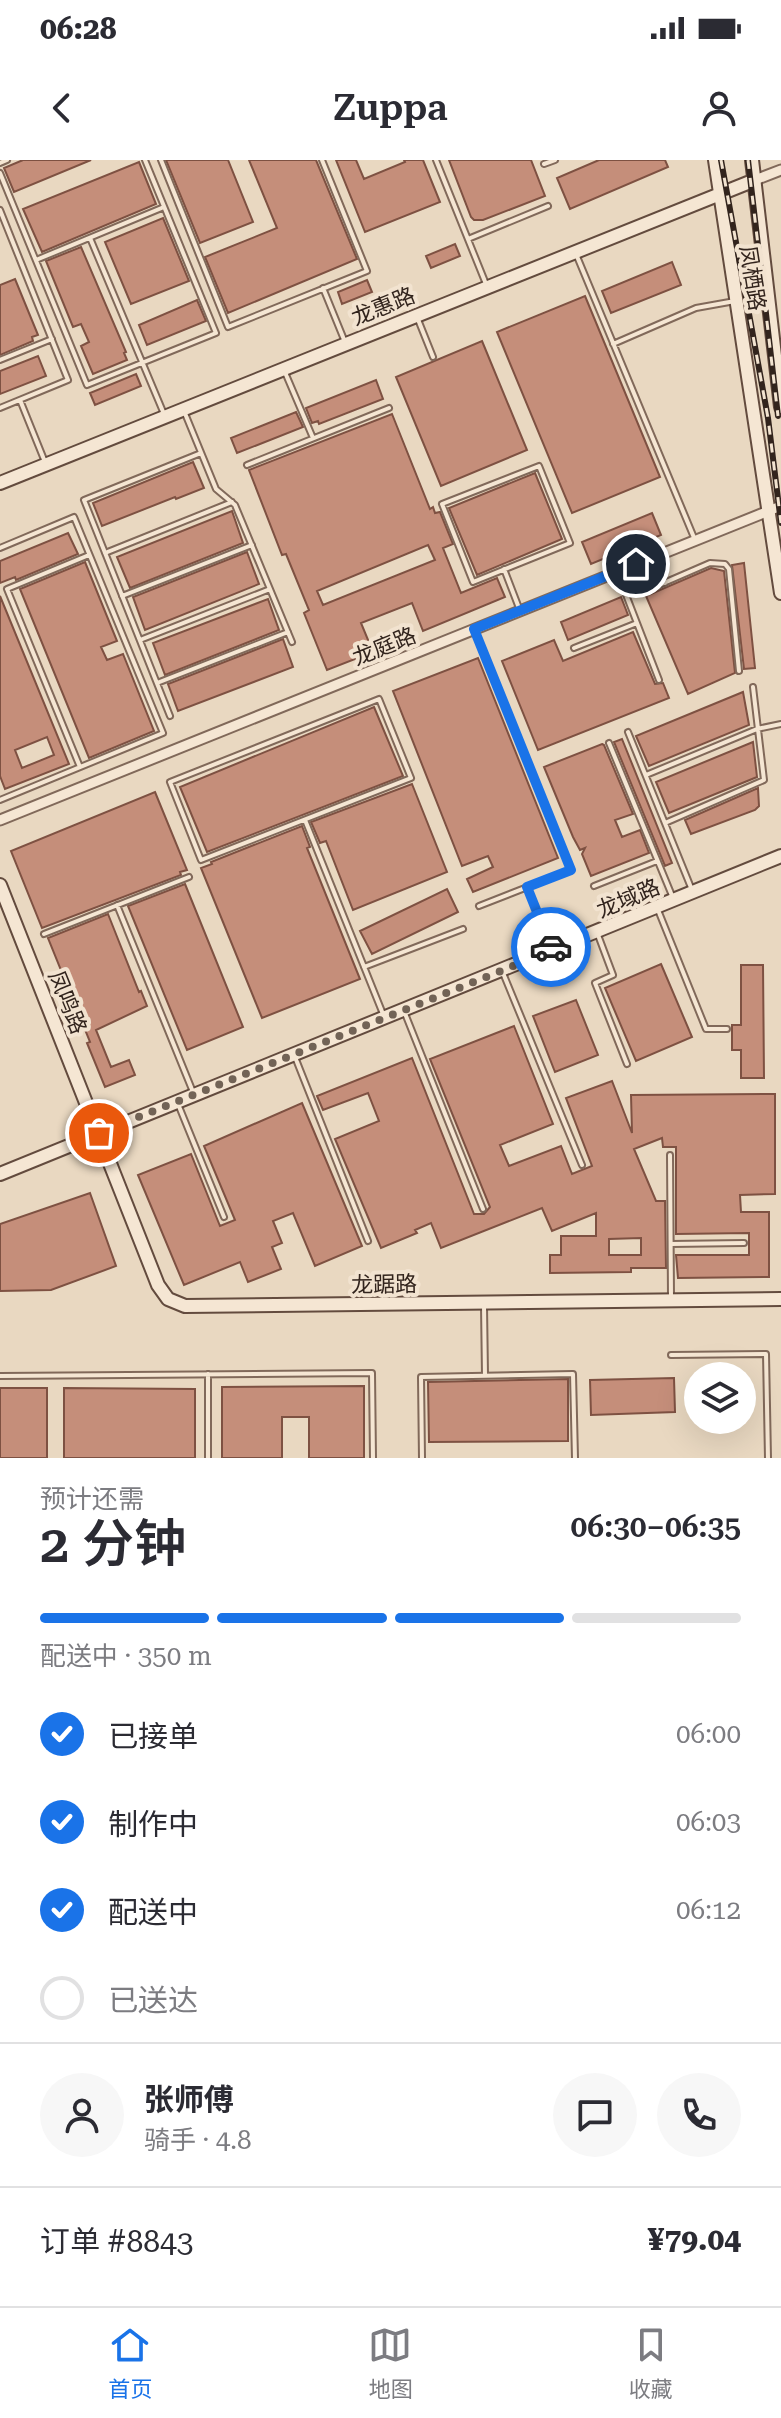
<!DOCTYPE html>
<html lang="zh">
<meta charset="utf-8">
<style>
:root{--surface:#fff;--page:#f7f7f7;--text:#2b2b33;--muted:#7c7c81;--line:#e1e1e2;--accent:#1a73e8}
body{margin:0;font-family:"Roboto Serif","Noto Sans SC",serif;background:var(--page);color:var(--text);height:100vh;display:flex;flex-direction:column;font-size:30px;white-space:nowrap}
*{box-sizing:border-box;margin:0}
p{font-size:26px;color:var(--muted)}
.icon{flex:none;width:44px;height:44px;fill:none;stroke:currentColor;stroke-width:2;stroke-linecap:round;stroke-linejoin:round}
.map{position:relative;height:1298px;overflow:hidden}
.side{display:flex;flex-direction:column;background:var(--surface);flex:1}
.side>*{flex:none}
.buttons{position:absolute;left:684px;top:1202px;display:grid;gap:16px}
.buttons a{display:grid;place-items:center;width:72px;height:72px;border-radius:50%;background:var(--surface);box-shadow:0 8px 32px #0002;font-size:40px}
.pin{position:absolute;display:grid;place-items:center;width:68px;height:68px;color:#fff;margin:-34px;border:4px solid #fff;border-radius:50%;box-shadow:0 2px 8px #0007}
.courier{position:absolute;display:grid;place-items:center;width:80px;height:80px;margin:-40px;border:6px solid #1a73e8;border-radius:50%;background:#fff;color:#222;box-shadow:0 2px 10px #0007}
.overview em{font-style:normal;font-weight:600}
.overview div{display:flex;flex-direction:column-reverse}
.overview{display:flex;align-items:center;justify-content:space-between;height:136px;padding:0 40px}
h1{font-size:52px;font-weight:600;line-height:60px}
.bar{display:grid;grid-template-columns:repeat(4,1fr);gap:12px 8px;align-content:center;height:96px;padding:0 40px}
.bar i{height:10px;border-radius:6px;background:var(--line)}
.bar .selected{background:var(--accent)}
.bar p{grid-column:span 4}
.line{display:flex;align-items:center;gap:20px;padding:0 40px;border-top:2px solid var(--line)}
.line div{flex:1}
.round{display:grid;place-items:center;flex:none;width:84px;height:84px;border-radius:42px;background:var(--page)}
ol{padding:0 40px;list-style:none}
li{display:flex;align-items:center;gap:24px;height:88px}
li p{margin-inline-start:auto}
li .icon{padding:8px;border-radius:50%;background:var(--accent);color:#fff;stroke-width:4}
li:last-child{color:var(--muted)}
li i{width:44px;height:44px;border:4px solid var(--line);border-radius:50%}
.status{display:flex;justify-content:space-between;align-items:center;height:56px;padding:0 40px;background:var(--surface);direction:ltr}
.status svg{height:22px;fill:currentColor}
header{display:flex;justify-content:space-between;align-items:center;height:104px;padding:0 40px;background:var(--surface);font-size:36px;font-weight:600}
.tabs{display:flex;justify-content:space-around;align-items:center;height:112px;border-top:2px solid var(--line);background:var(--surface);font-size:22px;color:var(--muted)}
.tabs a{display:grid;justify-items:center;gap:4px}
.tabs .selected{color:var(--accent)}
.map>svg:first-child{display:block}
</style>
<div class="status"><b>06:28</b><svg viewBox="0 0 49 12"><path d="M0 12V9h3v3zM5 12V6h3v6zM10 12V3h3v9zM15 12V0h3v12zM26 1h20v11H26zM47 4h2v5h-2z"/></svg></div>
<header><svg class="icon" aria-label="back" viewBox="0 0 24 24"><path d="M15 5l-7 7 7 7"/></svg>Zuppa<svg class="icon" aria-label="person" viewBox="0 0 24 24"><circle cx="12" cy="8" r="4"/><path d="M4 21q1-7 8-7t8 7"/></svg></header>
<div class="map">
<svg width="781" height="1298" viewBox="0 0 781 1298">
<rect width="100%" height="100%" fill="#e9d8c1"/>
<path fill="#c58e7a" stroke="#7e5142" stroke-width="2" fill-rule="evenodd" d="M23,0H91L14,32L4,8Z
M166,0H228L253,62L200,83Z
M249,0H316L357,99L228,153L205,97L277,68Z
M336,0H356L364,19L405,2L404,0H423L440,42L365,72Z
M449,0H531L545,36L483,60H474L471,57Z
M599,0H665L668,7L570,49L557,18Z
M139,2L156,44L42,92L23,49Z
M163,58L189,121L131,144L105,82Z
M455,84L460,96L431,108L426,96Z
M81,87L126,192L124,193L127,200L93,214L81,186L89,182L81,164L73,167L46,101Z
M672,102L681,125L611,153L602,131Z
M15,119L38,175L32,177L33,181L0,195V125Z
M367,120L372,132L342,144L338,132Z
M585,136L660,317L572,353L497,172Z
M197,140L206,161L147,185L139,165Z
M482,181L527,290L441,326L396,217Z
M38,196L46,216L0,234V211Z
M136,214L141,226L95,245L90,233Z
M376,220L383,239L319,264L318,261L312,263L306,248Z
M296,252L303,267L237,293L231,278Z
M392,254L430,349L433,347L435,353L440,352L453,384L443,388L461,433L497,418L505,437L423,471L412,443L361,463L373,492L327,510L304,453L309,450L286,394L282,395L249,310ZM428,385L435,400L323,445L317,431Z
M193,302L204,328L176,339L175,337L102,366L93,343Z
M535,313L562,379L477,415L449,348Z
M232,351L243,383L130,428L117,397Z
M652,353L661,375L591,404L582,382Z
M68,373L78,394L16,420L15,417L0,423V401Z
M247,392L259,424L145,470L133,437Z
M85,402L117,481L101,487L107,500L123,494L154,571L89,598L20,429Z
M744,403L755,508L744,509L732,405Z
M711,408L724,411L735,513L688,534L646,436Z
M0,436L69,604L5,629L0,616ZM47,577L54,595L22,608L15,590Z
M621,437L628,455L568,480L561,462Z
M268,439L279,470L165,515L153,483Z
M633,472L655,524L663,523L669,538L538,590L502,501L554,480L563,501Z
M283,479L293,507L178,551L168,524Z
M478,498L558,698L473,732L467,719L493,707L488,696L462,706L393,531Z
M743,532L749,565L649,606L636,576Z
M374,547L403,616L207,692L180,627Z
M622,579L672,703L665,706L614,582Z
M753,582L757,617L669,653L656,622Z
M602,584L604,585L633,654L615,660L622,677L640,670L649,693L591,716L582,694L585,688L580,690L573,677L544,607Z
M412,624L447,712L353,750L326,681L320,683L311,662Z
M758,628L759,646L755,650L691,674L685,660Z
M155,632L187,710L180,712L181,715L42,768L11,691Z
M302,666L310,687L307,688L360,819L262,858L201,708L212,704L211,702Z
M185,724L243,867L187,890L128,746Z
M447,729L458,752L372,794L360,771Z
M108,754L139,832L141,831L147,846L96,870L111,907L129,900L135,915L105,927L87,883L90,882L48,778Z
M661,804L692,877L636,901L605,828Z
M741,805H763L764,918H741V890H732V865H741Z
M576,840L598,895L555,912L533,856Z
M514,866L553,964L500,985L509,1006L561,986L572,1014L592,1006L566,938L612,921L632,973L631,935L775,934V1034L740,1035L741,1052H769V1117L678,1118L676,1095H749V1073L676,1074V987H663L662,978L634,989L656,1041H665L666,1108H631V1112L550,1113V1095H561V1076H596V1053L552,1071L542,1048L441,1088L431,1063L415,1070L417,1073L381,1088L335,979L379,961L368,933L323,950L317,936L412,898L474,1054H484L490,1047L430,899ZM641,1078V1095H609V1079Z
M302,943L362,1086L315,1106L293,1053L273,1061L282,1083L272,1087L281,1109L248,1122L240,1102L184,1125L138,1015L191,994L220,1066L235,1060L204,986Z
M90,1033L116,1106L51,1130L0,1131V1064Z
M674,1218L675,1252L591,1255L590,1220Z
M568,1219V1281L429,1282L428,1222Z
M364,1226V1298H309V1257H282V1298H222V1227Z
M0,1228H47V1298H0Z
M64,1228L195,1229V1298H64Z"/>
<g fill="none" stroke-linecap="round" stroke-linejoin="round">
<defs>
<path id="lane" d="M161,0L228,167L367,111L322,0
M436,0L486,124
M0,3L7,0
M544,4L555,0
M0,13L87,225L216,173L145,0
M0,50L68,220L0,248
M90,78L164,254
M468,79L548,46
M576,94L695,380
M36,100L164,47
M323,128L345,182
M417,157L433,197
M613,184L696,148L735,141
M0,200L52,179
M284,210L313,278
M20,240L45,302
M184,251L216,329L235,345L292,482
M247,305L389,248
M539,306L570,383L473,422L442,344Z
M0,388L74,357L163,573L0,640
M105,393L232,342
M656,399L665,423
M504,409L519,448
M618,414L659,520
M643,432L710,403L725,404L729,409L739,511
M122,436L252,385
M474,469L571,710L479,746
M140,480L270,429
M574,488L637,463
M157,523L288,472
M379,539L411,618L201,700L170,622Z
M170,556L84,340L201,293
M628,572L692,730
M609,583L673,738
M80,607L7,429L89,395
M646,615L757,569L781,564
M305,660L383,854
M665,663L764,620L753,527
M594,726L657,701
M527,727L552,788
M117,745L193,932
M658,750L706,869H727
M44,774L189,717
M598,775L613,815L595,823L627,904
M364,807L463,769
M503,813L582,1005
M404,851L483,1049
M295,897L368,1081
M178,944L224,1057
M670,995L671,1137
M671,1084L744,1083
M484,1146L485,1215
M671,1195L766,1194L768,1298
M208,1214V1298
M0,1216L372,1213L373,1298
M422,1298L421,1217L573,1214L575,1298"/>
<path id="street" d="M755,20L781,10
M0,660L781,346"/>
<path id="secondary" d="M715,0L781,433
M752,0L781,247
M0,323L755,20
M0,725L158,1125L168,1139L185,1146L781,1139
M0,1014L781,696"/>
</defs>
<use href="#lane" stroke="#81695a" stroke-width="8"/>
<use href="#street" stroke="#81695a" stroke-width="13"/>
<use href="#secondary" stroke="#634b3e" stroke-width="16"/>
<use href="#lane" stroke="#f5e6d3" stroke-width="4"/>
<use href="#street" stroke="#f5e6d3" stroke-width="9"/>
<use href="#secondary" stroke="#f5e6d3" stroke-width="12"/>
<defs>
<path id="rail" d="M721,0L768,258L781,363
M748,0L778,256"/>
</defs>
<use href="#rail" stroke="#32241d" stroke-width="6"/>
<use href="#rail" stroke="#f2e3d0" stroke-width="3" stroke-dasharray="9" stroke-linecap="butt"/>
</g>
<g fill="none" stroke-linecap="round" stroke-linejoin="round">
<path stroke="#726356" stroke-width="8" stroke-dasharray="0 14.4" d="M99,973L553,790L551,787"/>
<path stroke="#1a73e8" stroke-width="10" d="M551,787L527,727L571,710L474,469L636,404"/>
</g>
<g text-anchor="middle" stroke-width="8" stroke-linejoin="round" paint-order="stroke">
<g font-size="22" fill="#32241d" stroke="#f2e3d0">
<text transform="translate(753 118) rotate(81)" y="8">凤栖路</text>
<text transform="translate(383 146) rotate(-22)" y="8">龙惠路</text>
<text transform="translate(384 486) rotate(-22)" y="8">龙庭路</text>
<text transform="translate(628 738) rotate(-23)" y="8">龙域路</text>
<text transform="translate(68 842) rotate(68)" y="8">凤鸣路</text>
<text transform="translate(384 1124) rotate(-1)" y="8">龙踞路</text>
</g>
</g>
</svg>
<div class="buttons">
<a><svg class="icon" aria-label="layers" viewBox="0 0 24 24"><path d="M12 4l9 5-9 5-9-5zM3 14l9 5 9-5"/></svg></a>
</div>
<div class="pin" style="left:99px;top:973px;background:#ea580c"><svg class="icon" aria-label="bag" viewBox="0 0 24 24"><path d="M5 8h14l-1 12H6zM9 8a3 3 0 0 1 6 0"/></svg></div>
<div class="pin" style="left:636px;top:404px;background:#1f2937"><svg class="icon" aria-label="home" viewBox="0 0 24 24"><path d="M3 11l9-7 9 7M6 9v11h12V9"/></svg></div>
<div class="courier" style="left:551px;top:787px"><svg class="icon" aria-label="car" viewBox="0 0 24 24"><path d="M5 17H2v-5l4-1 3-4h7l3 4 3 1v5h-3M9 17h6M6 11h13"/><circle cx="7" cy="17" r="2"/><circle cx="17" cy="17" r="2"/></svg></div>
</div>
<section class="side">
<div class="overview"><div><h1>2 分钟</h1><p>预计还需</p></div><em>06:30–06:35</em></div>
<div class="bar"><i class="selected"></i><i class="selected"></i><i class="selected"></i><i></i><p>配送中 · 350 m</p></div>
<ol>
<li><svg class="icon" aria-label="check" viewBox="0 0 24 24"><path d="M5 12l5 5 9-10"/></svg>已接单<p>06:00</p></li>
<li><svg class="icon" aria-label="check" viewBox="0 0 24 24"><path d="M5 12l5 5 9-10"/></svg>制作中<p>06:03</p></li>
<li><svg class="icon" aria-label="check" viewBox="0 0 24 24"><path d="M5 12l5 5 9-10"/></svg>配送中<p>06:12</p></li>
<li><i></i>已送达</li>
</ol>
<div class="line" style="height:144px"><a class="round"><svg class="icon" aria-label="person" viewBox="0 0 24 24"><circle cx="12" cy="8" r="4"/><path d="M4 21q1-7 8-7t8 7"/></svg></a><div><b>张师傅</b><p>骑手 · 4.8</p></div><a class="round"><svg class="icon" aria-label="chat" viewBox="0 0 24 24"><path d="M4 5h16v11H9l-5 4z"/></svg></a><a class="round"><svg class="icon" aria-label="phone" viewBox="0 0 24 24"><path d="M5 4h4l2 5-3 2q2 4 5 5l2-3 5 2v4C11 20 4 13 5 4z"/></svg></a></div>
<div class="line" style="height:104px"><div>订单 #8843</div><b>¥79.04</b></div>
</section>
<nav class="tabs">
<a class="selected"><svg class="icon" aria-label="home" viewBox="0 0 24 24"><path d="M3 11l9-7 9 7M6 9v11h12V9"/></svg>首页</a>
<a><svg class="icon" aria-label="map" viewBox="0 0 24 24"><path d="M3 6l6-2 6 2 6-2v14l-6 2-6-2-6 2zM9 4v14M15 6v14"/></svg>地图</a>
<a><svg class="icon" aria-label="saved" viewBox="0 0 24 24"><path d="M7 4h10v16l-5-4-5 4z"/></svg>收藏</a>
</nav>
